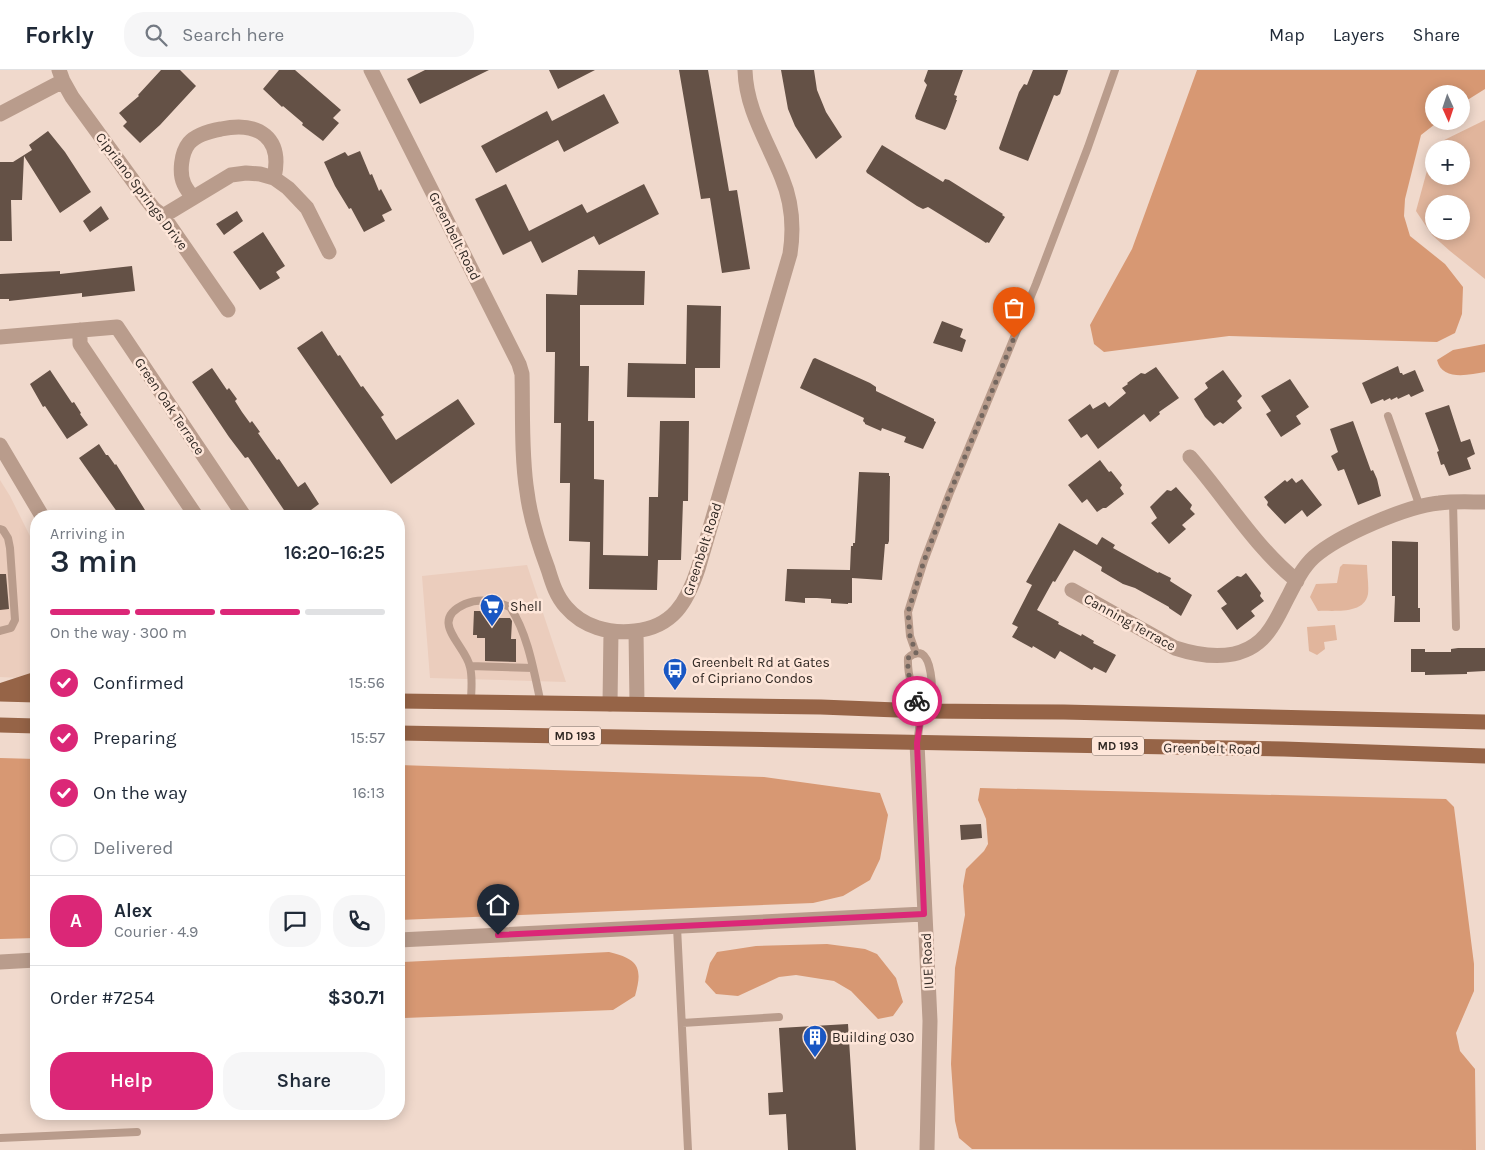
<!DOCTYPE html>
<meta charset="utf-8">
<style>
:root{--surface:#fff;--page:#f6f6f7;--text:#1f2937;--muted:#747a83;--line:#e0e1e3;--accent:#db2777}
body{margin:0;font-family:Karla,sans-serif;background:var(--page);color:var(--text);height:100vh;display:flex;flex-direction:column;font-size:19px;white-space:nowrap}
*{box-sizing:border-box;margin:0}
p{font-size:16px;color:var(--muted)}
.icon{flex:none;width:28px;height:28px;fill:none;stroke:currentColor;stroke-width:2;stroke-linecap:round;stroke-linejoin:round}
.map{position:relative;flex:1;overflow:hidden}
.side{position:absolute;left:30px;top:440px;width:375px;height:610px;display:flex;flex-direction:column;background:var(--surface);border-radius:20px;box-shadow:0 2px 12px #0003}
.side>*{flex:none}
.needle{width:32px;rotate:177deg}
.controls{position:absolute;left:1425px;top:15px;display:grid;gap:10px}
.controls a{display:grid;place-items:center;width:45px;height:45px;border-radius:50%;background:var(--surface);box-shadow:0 2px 12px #0003;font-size:25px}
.pin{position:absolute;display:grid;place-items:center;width:42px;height:42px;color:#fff;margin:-51px -21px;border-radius:50% 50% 50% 0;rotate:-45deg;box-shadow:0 0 5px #0007}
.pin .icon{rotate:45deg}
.courier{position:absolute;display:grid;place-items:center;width:50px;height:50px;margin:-25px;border:4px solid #db2777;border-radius:50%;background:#fff;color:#222;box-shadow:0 1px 6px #0007}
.headline em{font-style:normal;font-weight:600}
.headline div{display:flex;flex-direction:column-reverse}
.headline{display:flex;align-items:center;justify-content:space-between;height:85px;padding:0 20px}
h1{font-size:32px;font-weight:600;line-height:38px}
.bar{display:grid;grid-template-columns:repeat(4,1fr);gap:8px 5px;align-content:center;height:60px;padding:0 20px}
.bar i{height:6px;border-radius:4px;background:var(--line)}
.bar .on{background:var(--accent)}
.bar p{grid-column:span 4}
.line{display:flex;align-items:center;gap:12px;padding:0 20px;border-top:1px solid var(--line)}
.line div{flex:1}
.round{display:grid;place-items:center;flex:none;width:52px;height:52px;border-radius:20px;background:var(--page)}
ol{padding:0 20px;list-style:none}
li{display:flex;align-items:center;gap:15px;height:55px}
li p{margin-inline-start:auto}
li .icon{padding:5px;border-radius:50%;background:var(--accent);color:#fff;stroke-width:4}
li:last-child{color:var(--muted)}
li i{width:28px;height:28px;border:2px solid var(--line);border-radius:50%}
.button{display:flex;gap:10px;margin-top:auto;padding:10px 20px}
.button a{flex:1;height:58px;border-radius:20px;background:var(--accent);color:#fff;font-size:20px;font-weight:600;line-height:58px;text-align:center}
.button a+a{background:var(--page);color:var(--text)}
header{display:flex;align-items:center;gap:30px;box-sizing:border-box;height:70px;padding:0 25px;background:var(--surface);border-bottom:1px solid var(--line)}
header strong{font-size:24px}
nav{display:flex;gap:28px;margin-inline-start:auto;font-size:18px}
.search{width:350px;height:45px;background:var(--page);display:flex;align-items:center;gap:12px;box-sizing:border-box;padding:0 18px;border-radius:20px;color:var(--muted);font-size:19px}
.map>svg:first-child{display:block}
</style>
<header>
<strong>Forkly</strong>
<div class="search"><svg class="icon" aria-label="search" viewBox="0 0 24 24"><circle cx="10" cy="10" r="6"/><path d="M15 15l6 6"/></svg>Search here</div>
<nav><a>Map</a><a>Layers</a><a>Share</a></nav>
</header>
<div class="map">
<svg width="1485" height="1080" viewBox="0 0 1485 1080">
<rect width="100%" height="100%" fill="#f0d9cc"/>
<path fill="#ebcdbd" d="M0,410L10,426L36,478V600L20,608L0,607Z
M527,495L566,612L430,608L422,506Z"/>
<path fill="#e1b59c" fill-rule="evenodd" d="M1485,50V209L1450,181L1432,165L1416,141L1434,75ZM1434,79H1461V106H1434ZM1434,134H1461V161H1434Z
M1343,494L1367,495C1367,504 1369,515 1368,524C1364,545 1334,540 1318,541L1310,527L1316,514L1337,513L1340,497Z
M1335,555L1337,570L1324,572L1325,579L1317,585L1309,581L1307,557Z"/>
<path fill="#d79873" d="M1197,0H1485V19L1461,34V24H1434V51H1439L1421,65L1405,129L1404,146L1410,166L1445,194L1463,217L1462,244L1455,263L1437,272L1229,266L1104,282L1094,274L1090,255L1132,179Z
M1485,274V302C1468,305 1442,311 1437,290L1453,280Z
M0,688L36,689V868L0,869Z
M399,695L764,707L880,723L888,745L880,789L870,810L843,826L813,833L399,850Z
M980,718L1446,729L1454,737L1474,894V921L1456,963L1460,981L1475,999L1476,1080L972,1079L959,1068L955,1051L951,994L955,898L965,845L963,816L966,799L984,781L988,774L986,749L978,730Z
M827,874L865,879L877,884L896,908L903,932L893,946L878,949L851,921L834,911L796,905L779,907L738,926L716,924L705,912L710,893L717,882L756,876Z
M609,882C639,889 643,898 635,926L613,940L404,948L399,944V897L403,892Z"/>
<path fill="#645146" d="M161,0H180L196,16L160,55L140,73L123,56L127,52L119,43L139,26L138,25Z
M279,0H295L341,40L333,48L339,53L323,71L302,55L303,53L283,36L282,37L263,19Z
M425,0H489L420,34L407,9Z
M549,0H595L558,19Z
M679,0H708L729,121L737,120L750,199L722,203L710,128L701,129Z
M781,0H814L817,20L826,42L842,67L816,89L795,56L788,39Z
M928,0H963L954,25L957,26L956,30H957L947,57L945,60L916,49L915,46L927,15L924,11Z
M1033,0H1068L1060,24L1057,26L1054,25L1028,91L1000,80L999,78L1019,22L1024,14L1027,15Z
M604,24L619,53L564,82L558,70L496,103L481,76L547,41L552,51Z
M48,61L65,82L91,122L60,143L24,86L22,130H11L12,171H0V92H13L32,80L29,75Z
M882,75L943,112L945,109L949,110L1003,144L1002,145L1005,147L989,173L987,172L986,173L980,169L928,137L923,139L917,136L867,103L866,101Z
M360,81L370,105L372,104L379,121L381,119L392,140L382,145L385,151L364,162L351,138L349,139L335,116L324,92L345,82L348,86Z
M506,114L529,161L582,134L587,143L644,114L659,144L599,175L594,166L542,193L531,171L503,185L475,129Z
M101,136L109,149L90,162L83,151Z
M237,141L243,151L224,165L216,154Z
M263,162L285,196L276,202L280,208L260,220L233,182Z
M132,196L135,221L82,227V223L9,231V229H0V204L60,201V204Z
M578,200L645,201L644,235H580V296H589L588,351H594V409L604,410L603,485L648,486L649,427H658L660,351H689L688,431H683L681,490H658L657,520L589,519L590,472L569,471L570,413H560L561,353H554L555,282H546V224L577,225Z
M687,235L721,236L720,298H695V328L627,327L628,293L686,294Z
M942,251L963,259L960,267L966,270L962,282L933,273Z
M322,261L338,286L340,285L361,317L363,316L384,345L381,347L396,370L458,329L475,354L391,414L297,278Z
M815,288L870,313L876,317V321L934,349V351L936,352L923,379L904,372L906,367L882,358L881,361L865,354V353L863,351L864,348L800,318L813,289Z
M1398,296L1400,303H1402L1403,305L1415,300L1424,321L1411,327L1409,324L1398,329L1397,327L1391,330L1390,328L1384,331L1383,329L1371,334L1362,313Z
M1156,297L1179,328L1159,342L1160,344L1150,352L1144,344L1098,379L1087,364L1081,368L1068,350L1090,334L1093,339L1105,332L1109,337L1126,323L1122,318L1128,314L1127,313L1141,303L1145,304Z
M212,298L227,320L229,318L237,329L235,331L242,342L250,353L252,351L260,362L258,363L277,390L279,389L298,417L305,412L319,434L311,440L315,446H288L248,387L245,388L229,367L192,312Z
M50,300L72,333L74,332L81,343L80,344L88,355L67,369L45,336L43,337L30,314Z
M1223,300L1242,326L1237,331L1242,338L1223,354L1220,352L1214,356L1205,347L1194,329L1208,318L1205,313Z
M1290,309L1309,337L1296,346L1301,354L1281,367L1266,344L1271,341L1261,326Z
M1449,335L1461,372L1470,369L1475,384L1467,388L1471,399L1449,406L1444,394L1441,395L1437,382L1439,381L1425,343Z
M1353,351L1371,401L1373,400L1377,409L1381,426L1358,435L1344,399L1338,401L1331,386L1338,382L1330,359Z
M99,374L106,385H108L115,395L116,394L145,440L135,446H120L79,388Z
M1100,390L1109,402L1111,401L1122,415L1120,418L1124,424L1106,438H1103L1097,442L1087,429L1082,433L1068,415Z
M859,402L889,403V406H890L889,471L888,474H885L882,510L852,508V533H848V534L831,533V529L817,528H805V533L785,531L787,499L850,500L851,476H853V473H855Z
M1292,408L1296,413L1302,409L1322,435L1307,447L1302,440L1285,454L1267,435L1268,432L1264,427L1285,410L1287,412Z
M1176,417L1192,435L1190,439L1195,444L1182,455L1186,459L1169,474L1151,453L1157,448L1150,437L1167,420L1171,421Z
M1059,453L1097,475L1102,467L1115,475L1113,478L1158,503L1159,502L1171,508L1170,511L1192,525L1181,546L1169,538V537L1135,518L1123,514L1101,501L1102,497L1074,480L1055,512L1053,511L1037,540L1059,552L1058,554L1081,566L1082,564L1094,571L1093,573L1116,585L1106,603L1094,597L1092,600L1060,581L1055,589L1033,576L1032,578L1012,567L1018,557L1012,554L1032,515L1026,512Z
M1392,471L1418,472V538H1420V552H1394L1395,526H1392Z
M1246,503L1261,523L1260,526L1264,531L1251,541L1255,546L1237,560L1221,538L1227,534L1217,521L1237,506L1241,507Z
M0,504H6L9,539L0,540Z
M474,541H490V548H510L512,551L511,569H516V592L485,591V568H477V565H473Z
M1458,578H1485V601L1467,602V604L1425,605V602H1411V579H1425V582H1451V579Z
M981,754L982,768L961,770L960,755Z
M848,954L856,1080H788L786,1044L769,1045L768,1023L783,1022L779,958Z"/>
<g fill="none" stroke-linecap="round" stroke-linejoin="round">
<path stroke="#b99c8c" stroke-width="8" d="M1388,346L1420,437
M1453,432L1456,557
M0,459L3,460L8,468L10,478L15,550L11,558L0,561
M916,583L910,566L908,542L924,491L949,425L1036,214L1088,77L1115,0
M470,596L533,598
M471,632C471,621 473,608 470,597C466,575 427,551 465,534C479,528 496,531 510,537C528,564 534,602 541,634
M917,673C919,663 919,652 922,642C924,636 929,631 931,625C933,616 931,589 922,584C917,582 912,584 908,588C907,607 914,625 922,641
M677,857L688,1080
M682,953L779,947
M0,1068L137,1062"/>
<path stroke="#b99c8c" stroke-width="15" d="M59,0L63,11L72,27L147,130L154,139L163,146L228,240
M371,0L519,294L522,304C523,341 521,385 527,422C530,447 539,475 548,499C552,512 556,526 566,537C583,557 609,564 635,561C673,557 687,532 698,499L790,184C794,158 792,132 782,108C768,72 746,40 745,0
M0,44L63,11
M192,127C190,123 186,119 184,114C179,103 181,83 189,73C196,65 210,61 221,59C259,51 283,68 274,108L288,118L307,138L329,182
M163,146L231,105L246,103L260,104L274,108
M80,260V274L196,446
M0,267L117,257L244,446
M1190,387C1226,428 1254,476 1297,511
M1072,520L1175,578C1209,589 1249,592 1271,558C1278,548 1283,536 1289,525C1296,511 1303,497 1314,487C1339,465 1407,436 1439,433C1454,431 1470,432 1485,432
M636,561L637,634
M610,634L611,561
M917,673L930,951L927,1080
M399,870L924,844
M0,892L36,890"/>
<path stroke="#b99c8c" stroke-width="15" d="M0,375L42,446"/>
<path stroke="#966447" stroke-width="15" d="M0,621L36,609
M0,624L36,625
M399,631L821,637L922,641L1064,642L1485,652
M0,655L36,656
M399,663L1284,679L1485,686"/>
</g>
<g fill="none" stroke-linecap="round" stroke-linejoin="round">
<path stroke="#74675f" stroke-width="5" stroke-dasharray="0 9" d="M917,631C911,619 907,601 908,588L916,583L910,566L908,542L924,491L949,425L1014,268"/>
<path stroke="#db2777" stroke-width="6" d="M498,865L924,844L917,673L922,641L917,631"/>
</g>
<defs>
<symbol id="supermarket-pin" viewBox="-11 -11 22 30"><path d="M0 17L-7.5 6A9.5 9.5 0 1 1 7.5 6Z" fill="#1957c3" stroke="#fee6d9"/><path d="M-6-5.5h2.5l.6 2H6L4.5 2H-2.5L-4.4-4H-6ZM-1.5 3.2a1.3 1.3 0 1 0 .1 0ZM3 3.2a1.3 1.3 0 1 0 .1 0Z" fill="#fff"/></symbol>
<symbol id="bus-pin" viewBox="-11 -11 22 30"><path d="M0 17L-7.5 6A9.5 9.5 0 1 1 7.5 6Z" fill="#1957c3" stroke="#fee6d9"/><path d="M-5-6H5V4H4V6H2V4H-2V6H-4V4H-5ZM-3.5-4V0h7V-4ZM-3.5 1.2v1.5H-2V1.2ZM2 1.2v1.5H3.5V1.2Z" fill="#fff"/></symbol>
<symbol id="building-pin" viewBox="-11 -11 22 30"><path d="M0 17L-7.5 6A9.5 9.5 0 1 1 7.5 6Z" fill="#1957c3" stroke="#fee6d9"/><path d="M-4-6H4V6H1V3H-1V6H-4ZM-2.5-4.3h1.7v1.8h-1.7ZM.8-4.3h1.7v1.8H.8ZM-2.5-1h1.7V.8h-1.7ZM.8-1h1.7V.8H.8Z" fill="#fff"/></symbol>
</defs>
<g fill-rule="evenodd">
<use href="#supermarket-pin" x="478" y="522" width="28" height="38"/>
<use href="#bus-pin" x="661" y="586" width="28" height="38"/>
<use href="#building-pin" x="801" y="953" width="28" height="38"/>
</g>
<g text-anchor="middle" stroke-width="5" stroke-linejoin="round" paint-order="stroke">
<g fill="#fee6d9" stroke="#6e625a" stroke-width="1">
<rect x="549" y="656.5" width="52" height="19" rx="4"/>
<rect x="1092" y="666.5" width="52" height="19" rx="4"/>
</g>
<g font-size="12" font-weight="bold" fill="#312924">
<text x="575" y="670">MD 193</text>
<text x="1118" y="680">MD 193</text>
</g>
<g font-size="14" fill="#312924" stroke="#fee6d9">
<text transform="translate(142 121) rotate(53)" y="5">Cipriano Springs Drive</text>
<text transform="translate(455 166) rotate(63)" y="5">Greenbelt Road</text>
<text transform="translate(170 336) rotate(56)" y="5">Green Oak Terrace</text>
<text transform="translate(702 479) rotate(-72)" y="5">Greenbelt Road</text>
<text transform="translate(1130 552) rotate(29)" y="5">Canning Terrace</text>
<text transform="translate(1212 678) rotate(1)" y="5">Greenbelt Road</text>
<text transform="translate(927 891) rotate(-93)" y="5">IUE Road</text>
</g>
<g font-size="14" fill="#312924" stroke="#fee6d9" text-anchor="start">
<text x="510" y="541">Shell</text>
<text x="692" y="597">Greenbelt Rd at Gates<tspan x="692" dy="16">of Cipriano Condos</tspan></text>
<text x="832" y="972">Building 030</text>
</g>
</g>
</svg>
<div class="controls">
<a><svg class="needle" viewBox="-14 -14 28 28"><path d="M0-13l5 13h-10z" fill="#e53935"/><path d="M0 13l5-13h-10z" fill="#747a83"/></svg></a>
<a>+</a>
<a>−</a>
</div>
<div class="pin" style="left:1014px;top:268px;background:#ea580c"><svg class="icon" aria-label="bag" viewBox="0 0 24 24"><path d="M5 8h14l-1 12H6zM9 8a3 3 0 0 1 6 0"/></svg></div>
<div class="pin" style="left:498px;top:865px;background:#1f2937"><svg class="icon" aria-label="home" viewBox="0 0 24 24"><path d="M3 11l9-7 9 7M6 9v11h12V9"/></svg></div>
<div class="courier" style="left:917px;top:631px"><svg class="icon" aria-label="bike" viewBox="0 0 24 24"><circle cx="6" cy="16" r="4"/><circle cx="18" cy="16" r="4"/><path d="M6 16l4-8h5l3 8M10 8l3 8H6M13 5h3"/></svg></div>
<section class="side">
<div class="headline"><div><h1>3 min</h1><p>Arriving in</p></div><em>16:20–16:25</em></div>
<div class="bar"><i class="on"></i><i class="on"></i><i class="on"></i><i></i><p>On the way · 300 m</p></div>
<ol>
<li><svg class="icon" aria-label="check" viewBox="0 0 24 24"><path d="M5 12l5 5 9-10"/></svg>Confirmed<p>15:56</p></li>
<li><svg class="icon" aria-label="check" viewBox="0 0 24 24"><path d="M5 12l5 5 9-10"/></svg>Preparing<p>15:57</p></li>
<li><svg class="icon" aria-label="check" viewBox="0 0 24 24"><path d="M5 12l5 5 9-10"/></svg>On the way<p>16:13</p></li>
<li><i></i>Delivered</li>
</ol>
<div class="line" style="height:90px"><b class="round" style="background:var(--accent);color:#fff">A</b><div><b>Alex</b><p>Courier · 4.9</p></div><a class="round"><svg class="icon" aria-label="chat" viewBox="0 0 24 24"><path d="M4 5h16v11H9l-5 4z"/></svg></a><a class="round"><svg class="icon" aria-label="phone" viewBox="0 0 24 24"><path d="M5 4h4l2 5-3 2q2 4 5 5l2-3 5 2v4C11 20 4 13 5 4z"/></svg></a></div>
<div class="line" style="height:65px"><div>Order #7254</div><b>$30.71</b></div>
<div class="button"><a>Help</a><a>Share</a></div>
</section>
</div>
